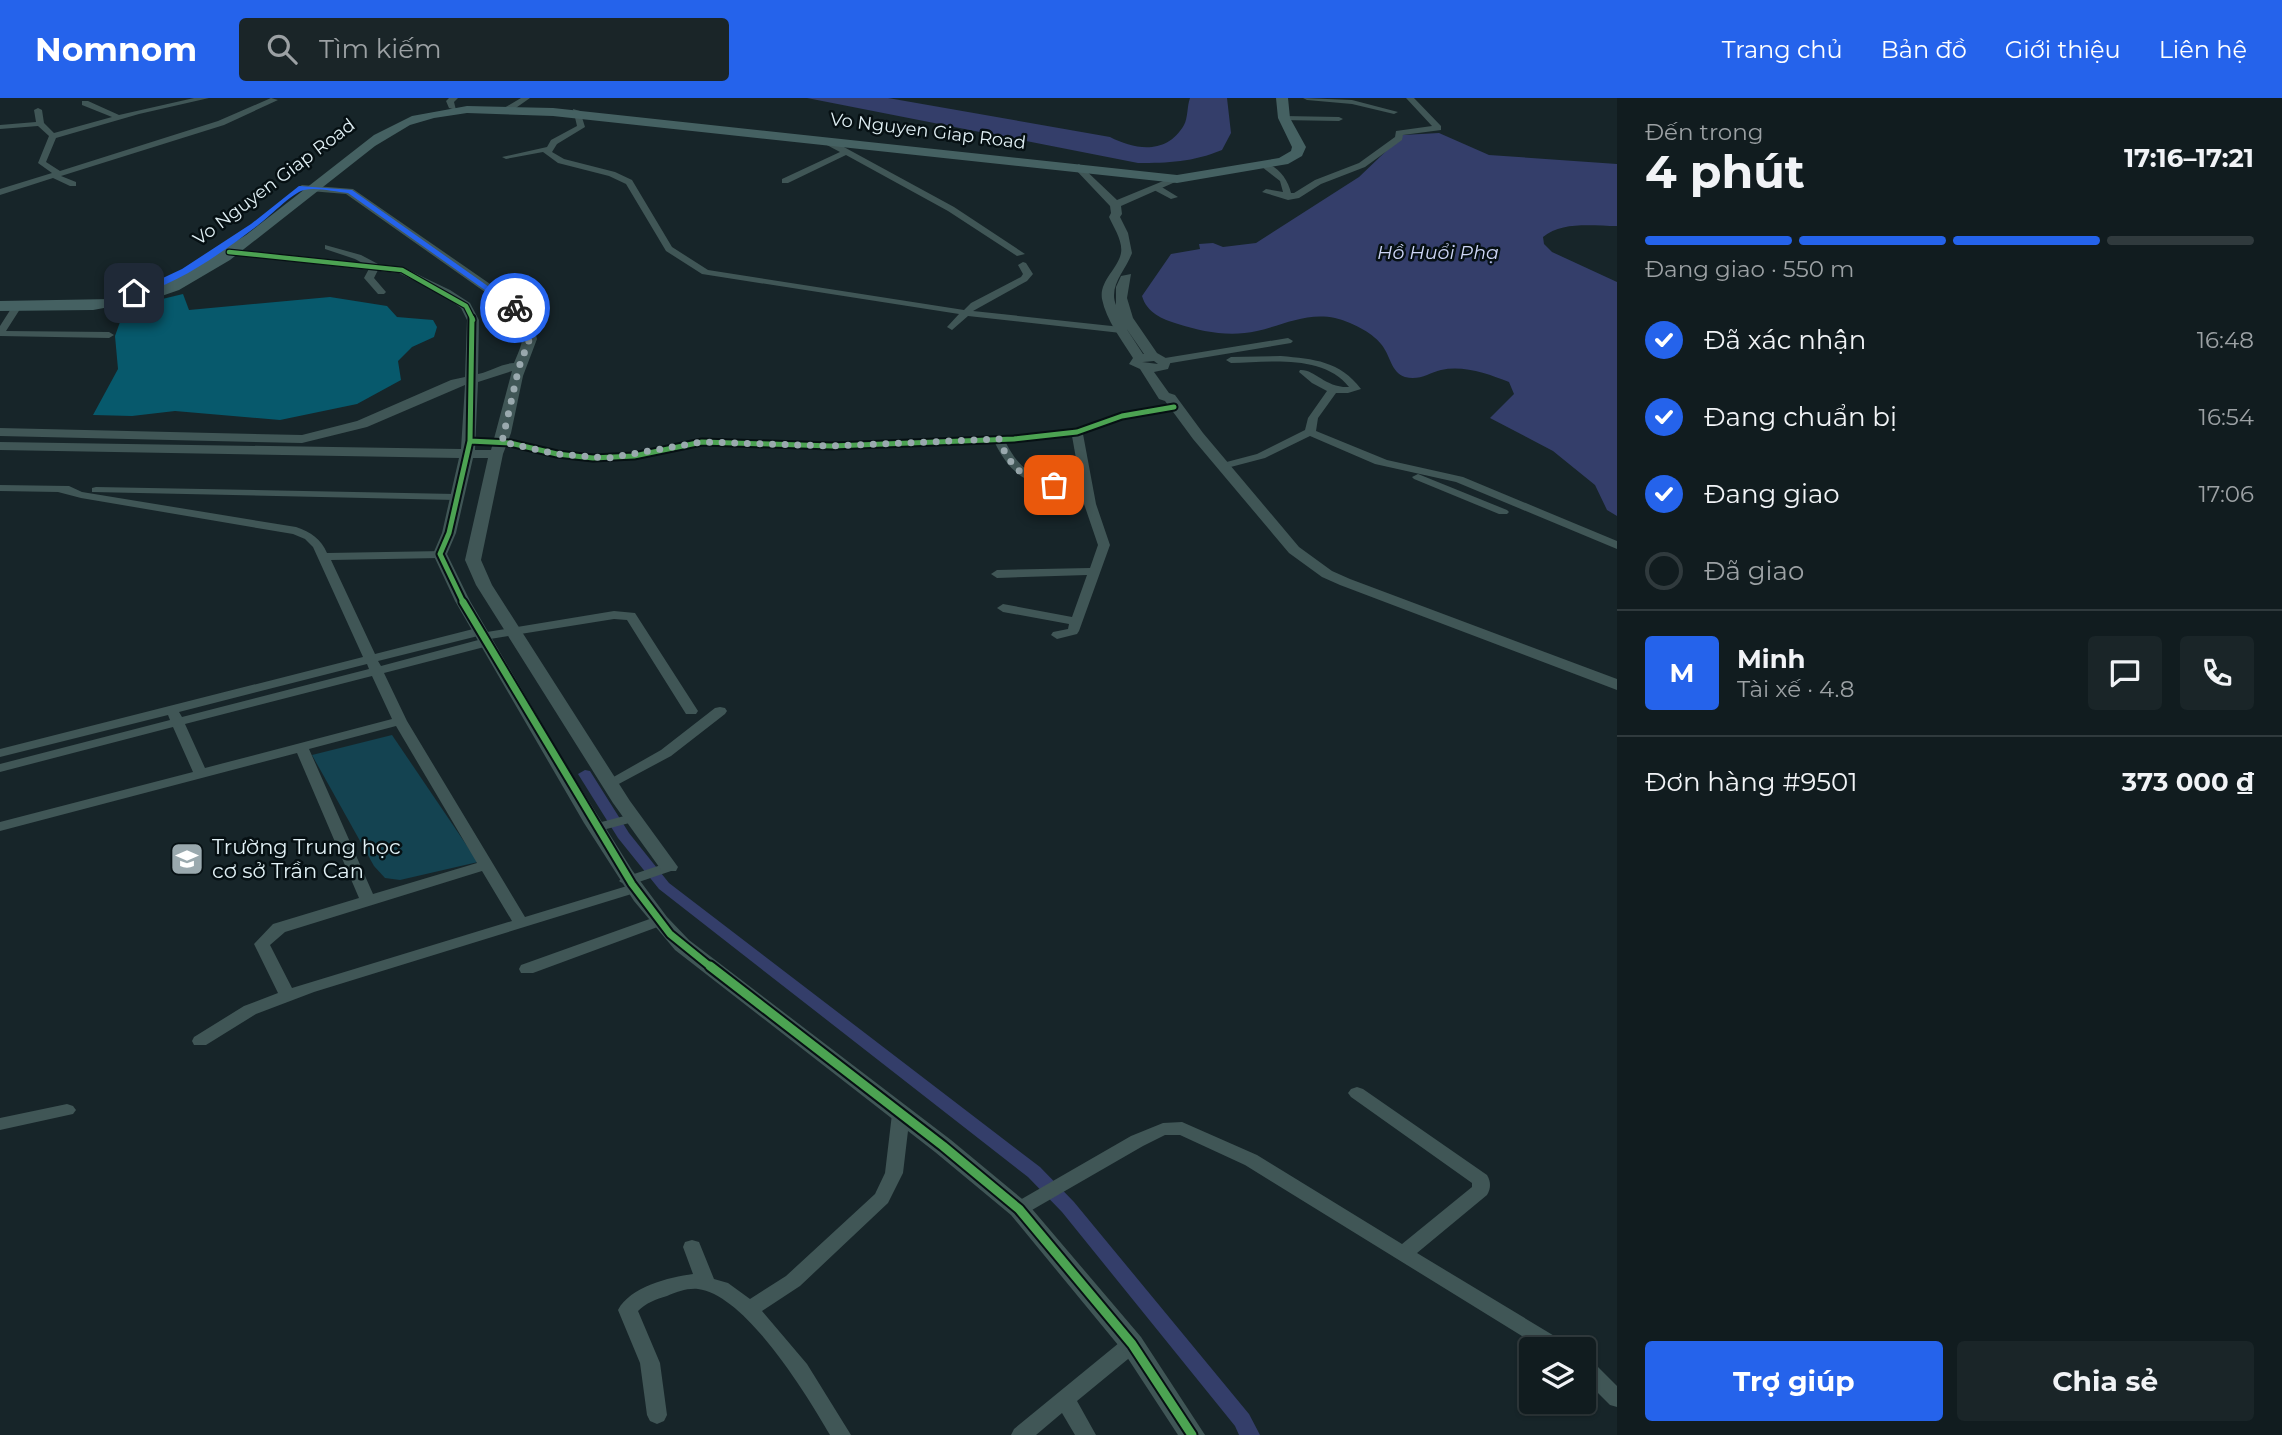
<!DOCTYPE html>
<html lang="vi">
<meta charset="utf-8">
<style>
:root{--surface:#111c1f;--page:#1a2528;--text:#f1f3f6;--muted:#9ca1a4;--line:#303a3d;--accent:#2563eb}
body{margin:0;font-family:Montserrat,sans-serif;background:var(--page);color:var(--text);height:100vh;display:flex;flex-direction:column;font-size:26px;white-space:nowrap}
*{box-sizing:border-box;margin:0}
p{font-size:23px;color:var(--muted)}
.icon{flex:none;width:38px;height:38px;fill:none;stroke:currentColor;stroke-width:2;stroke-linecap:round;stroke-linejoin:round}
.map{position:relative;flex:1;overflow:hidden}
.side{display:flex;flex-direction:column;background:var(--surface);width:665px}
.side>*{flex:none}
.buttons{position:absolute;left:1519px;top:1239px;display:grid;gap:14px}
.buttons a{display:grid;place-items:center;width:77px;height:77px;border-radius:7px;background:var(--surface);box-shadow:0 2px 5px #0004,0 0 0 2px var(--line);font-size:35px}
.pin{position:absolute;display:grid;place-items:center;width:60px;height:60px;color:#fff;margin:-30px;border-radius:14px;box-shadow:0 4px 10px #0006}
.courier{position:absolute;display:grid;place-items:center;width:70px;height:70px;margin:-35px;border:5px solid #2563eb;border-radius:50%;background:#fff;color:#222;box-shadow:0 2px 9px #0007}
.summary em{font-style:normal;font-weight:700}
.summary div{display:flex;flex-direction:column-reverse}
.summary{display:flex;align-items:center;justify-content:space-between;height:119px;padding:0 28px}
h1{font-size:46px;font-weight:700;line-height:52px}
.bar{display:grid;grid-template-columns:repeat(4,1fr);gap:10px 7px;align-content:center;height:84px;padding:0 28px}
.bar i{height:9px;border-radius:5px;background:var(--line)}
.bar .active{background:var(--accent)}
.bar p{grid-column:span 4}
.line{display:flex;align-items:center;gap:18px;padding:0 28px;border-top:2px solid var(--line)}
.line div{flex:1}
.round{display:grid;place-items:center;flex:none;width:74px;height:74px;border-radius:7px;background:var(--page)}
ol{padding:0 28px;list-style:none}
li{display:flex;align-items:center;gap:21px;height:77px}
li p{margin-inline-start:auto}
li .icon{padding:7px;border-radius:50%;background:var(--accent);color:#fff;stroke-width:4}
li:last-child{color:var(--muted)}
li i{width:38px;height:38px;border:4px solid var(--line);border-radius:50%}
.button{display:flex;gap:14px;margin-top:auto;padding:14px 28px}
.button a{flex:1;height:80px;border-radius:7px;background:var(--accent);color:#fff;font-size:28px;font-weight:700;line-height:80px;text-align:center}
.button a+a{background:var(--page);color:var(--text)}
header{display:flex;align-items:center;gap:42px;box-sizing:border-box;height:98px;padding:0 35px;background:var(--accent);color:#fff}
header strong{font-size:33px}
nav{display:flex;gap:38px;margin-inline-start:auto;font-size:24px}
.search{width:490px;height:63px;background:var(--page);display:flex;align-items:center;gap:18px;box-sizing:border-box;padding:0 24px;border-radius:7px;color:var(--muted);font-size:26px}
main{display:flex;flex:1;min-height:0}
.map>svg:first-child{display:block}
</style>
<header>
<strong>Nomnom</strong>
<div class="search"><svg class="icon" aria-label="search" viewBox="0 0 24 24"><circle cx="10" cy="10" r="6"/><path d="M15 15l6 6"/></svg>Tìm kiếm</div>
<nav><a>Trang chủ</a><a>Bản đồ</a><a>Giới thiệu</a><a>Liên hệ</a></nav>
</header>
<main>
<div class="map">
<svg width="1617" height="1337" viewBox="0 0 1617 1337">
<rect width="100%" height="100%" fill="#172529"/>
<path fill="#144351" d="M392,637L478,764L400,782L385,780L374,768L312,657Z"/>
<path fill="#07596c" d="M183,196L189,212L330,199L387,208L397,219L433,222L437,229L434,239L412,249L398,263L401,282L357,306L280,322L175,313L132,318L93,317L118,271L115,238L125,210Z"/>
<path fill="#343e6a" d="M807,0H888L1110,39C1135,52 1167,57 1184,27C1188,20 1187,8 1190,0H1227L1231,35L1222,52C1193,64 1168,65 1138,65Z
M1439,35L1489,57L1617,66V128C1593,128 1562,123 1543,139L1544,146L1552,154L1617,184V418L1607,412L1595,387L1553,353L1490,320L1514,296L1509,284C1488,276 1464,267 1441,272C1429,275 1419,283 1405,279C1391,275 1390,256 1381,246C1372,234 1349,223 1335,220C1307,214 1283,227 1257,233C1230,239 1203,234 1178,226C1162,221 1147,215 1142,198L1171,156L1200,151L1199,146L1213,145L1223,149L1256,145L1359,79L1403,37Z"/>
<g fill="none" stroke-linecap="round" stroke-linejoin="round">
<path fill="#343e6a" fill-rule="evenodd" d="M585,672L590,673L629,735L669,785L1040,1069L1074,1104L1249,1316L1260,1337H1239L1235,1328L1062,1114L1028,1079L659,791L618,740L578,676Z"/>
<path fill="#405656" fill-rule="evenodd" d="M194,0H209L139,16L56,40L46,64L60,73L218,23L271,0L278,2L224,27L61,78L76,84V88H70L53,80L0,97V91L52,75L38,65L49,38L38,28L0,31V27L36,24L34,12L38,10L42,12L44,25L54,35L112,19L82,7V3H88L119,17Z
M449,0H458L454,4L456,12L449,10L446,3Z
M521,0H530L510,14H504V10Z
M1303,0L1352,2L1398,14L1394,16L1352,6L1307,2Z
M1406,0H1414L1441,28V32L1403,37L1402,42L1365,69L1321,86L1299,100L1288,102L1262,94L1266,91L1283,94L1280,83L1262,69V65C1277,66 1288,81 1291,95H1294L1315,82L1359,65L1395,39L1396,33L1432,28Z
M573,11L580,13L585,29L557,46L552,54L564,61L615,74L632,82L672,149L708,172L964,212L971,205L1021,179L1023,176L1018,167L1023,164L1026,165L1033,176L1027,183L973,213L1121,229L1126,232L1121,235L968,218L952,232L947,229L959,216L702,176L666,153L626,86L609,78L558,65L543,54L506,61L502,59L547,49L551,42L577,28Z
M1284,18L1339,19L1343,21L1339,23L1281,22L1280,20Z
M825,42H831L954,109L1025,156L1017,158L948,113L846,57L788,85H782V81L840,54L825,46Z
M1154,88H1160L1178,99L1171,101L1154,92Z
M325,147L361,157L378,166L380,168L374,180L386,194L384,196H378L364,180L370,169L355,161L325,151Z
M17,205L22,208L6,233L109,234L114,237L109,240L0,238V228L14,206Z
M1288,240L1293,243L1291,245L1165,266L1160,263L1165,260Z
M1281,258C1314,261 1340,263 1361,291L1348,295H1336L1318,320L1316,333L1387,362L1463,379L1617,443V451L1456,384L1375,366L1310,338L1265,360L1223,371L1219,370V366L1257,356L1305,332L1308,320L1327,293L1312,285L1299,274L1300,272C1315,271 1325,290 1349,289C1324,256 1268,264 1231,265L1226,262L1231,259Z
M1174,306L1179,309L1178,311L1124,321L1083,336L1096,406L1110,447L1079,533L1077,536L1057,541L1051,537L1053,534L1068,531L1069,526L1003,514L997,510L1003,506L1072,519L1087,477L997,480L991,476L997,472L1090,470L1098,447L1084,406L1081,389C1039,390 1015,386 995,345L832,351L702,347L634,361L593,363L557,359L510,348L470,346L465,343L470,340L510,342L557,353L593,357L634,355L702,341L832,345L1014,338L1075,331L1118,316ZM1072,338L1080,383C1043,383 1024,380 1006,345Z
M1418,376L1507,412L1509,414L1507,416H1499L1414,381L1412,379Z
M0,387L69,388L82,394L296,429C311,434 321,441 327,455L444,453L446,456L440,460L331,462L375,556L481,529L485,530L487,534L614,513L635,515L698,613L696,616H686L627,522L614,521L490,541L493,544L492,547L384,575L407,623L525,819L627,788L619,783L622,780L664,766L669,764L676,769L674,772L633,786L641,791L638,794L314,894L256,916L206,947H194L192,943L194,939L244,908L278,895L254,846L273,826L359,800L297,655L0,733V724L193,674L173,629L0,674V666L170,622L168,617L0,659V651L363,559L313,449L305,441L293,436L81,400L58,394L0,393ZM478,538L482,541L381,568L378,563ZM367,566L369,571L182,619L179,614ZM372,578L392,621L205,670L185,626ZM396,628L477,765L373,796L309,651ZM482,773L512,823L292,890L270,847L285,834Z
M96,389L455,396L461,399L455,402L92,394V390Z
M720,609L725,610L727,613L725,616L671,658L615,688L610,689L603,685L661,652L715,610Z
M632,716L639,720L637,723L595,734L588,730L590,727Z
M658,818L663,819L666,823L663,827L533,875H521L519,871L521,867Z
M1357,989L1363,991L1487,1077C1491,1084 1491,1090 1487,1097L1417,1155L1566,1245L1569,1251H1543L1245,1067L1180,1037H1165L1143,1048L1025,1116L1019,1118L1013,1116L1010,1111L1013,1106L1131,1038L1163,1025L1182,1024L1257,1057L1402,1146L1472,1089V1085L1351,999L1348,995L1351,991Z
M67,1006L73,1008L76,1012L73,1016L0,1032V1020Z
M901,1010L907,1012L910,1016L903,1075L888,1105L800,1188L762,1213L807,1266L851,1337H830C807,1297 746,1197 698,1191C687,1190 677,1194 667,1198C656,1201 646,1205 638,1213L660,1265L667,1317L664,1323L657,1326L650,1323L647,1317L640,1265L618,1212C630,1189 669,1179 693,1176L683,1149L685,1144L692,1142L699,1144L714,1181L728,1185L750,1201L786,1178L875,1096L885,1075L892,1016L895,1012Z
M1132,1238L1139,1240L1142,1246L1139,1252L1077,1303L1096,1337H1075L1062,1315L1036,1337H1011L1014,1331L1125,1240Z
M1584,1260L1591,1262L1617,1288V1309L1610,1307L1584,1281Z"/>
<path fill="#405656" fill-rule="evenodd" d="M1079,66L1117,102L1173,79L1182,81L1121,108L1122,116L1120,119L1128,135L1132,155C1126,172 1108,188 1116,207V189L1121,178L1131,176L1127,200L1133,220L1157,255L1171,263L1168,271L1154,274L1169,295L1175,297L1203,335L1299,449L1332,473L1350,481L1617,581V592L1340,487L1322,479L1289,455L1193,341L1165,303L1159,301L1140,271L1129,266L1133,260C1122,242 1106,222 1102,201C1099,183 1118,171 1121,155C1123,143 1114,130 1109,119L1111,115L1110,108L1075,71L1074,69ZM1126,230L1144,256H1143ZM1154,263L1158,266L1142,264H1143Z
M302,87L353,91L506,197L533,225L537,241L523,278L511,335L503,356L481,462L492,487L630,703L678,769L676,773H662L613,705L476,487L465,462L488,360H473L456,435L447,456L470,503L563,662L632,772L667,819L689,842L951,1042L1027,1105L1141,1239L1205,1337H1178L1123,1253L1011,1117L935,1054L675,852L634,803L584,725L455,503L433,456L442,435L459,360L0,352V344L461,351L465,287L367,329L302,345L0,338V330L302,337L357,323L451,282L465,279L467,222L461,210L442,196L399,175L225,156V152L229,151L402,169L450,192L470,205L479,222L478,276C492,273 500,266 514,265C524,242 529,230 509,211L346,96L298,92L297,90ZM512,273L491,352H475L478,284Z"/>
<path fill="#456162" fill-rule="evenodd" d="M1276,0H1288L1290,20L1306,49L1302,58L1288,66L1177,85L553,18L467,15L434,20L410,27L375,48L230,162L179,192L153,201L93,212L0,213V203L112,201L168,185L246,137L374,37L412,18L467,8L553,10L1177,77L1279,60L1291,53L1292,49L1278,20Z"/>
<defs>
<path id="cycleway-far3" d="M229,154L402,172L466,208L473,222"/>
<path id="cycleway-far2" d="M470,343L510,345L557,356L593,360L634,358L702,344L832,348L1014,341L1077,334L1122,318L1174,309
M464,506L440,456L449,435L470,343L472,220"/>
<path id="cycleway-far1" d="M463,504L632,786L670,836L712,870"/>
<path id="cycleway" d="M710,868L943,1048L1019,1111L1132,1246L1192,1337"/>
</defs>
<use href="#cycleway-far3" stroke="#061013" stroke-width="7"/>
<use href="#cycleway-far2" stroke="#061013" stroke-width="9"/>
<use href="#cycleway-far1" stroke="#061013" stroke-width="11"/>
<use href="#cycleway" stroke="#061013" stroke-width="13"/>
<use href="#cycleway-far3" stroke="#4ca352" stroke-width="4.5"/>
<use href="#cycleway-far2" stroke="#4ca352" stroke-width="5"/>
<use href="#cycleway-far1" stroke="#4ca352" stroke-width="7"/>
<use href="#cycleway" stroke="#4ca352" stroke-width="9"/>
</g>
<path fill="#2563eb" d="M299,88L352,92L519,210L513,212L348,95C335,94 317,89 304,92C292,95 268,120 257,128C221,155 178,187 134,197L131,195L182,171L251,126Z"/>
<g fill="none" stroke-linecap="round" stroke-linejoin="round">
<path stroke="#9aa9ae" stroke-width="7" stroke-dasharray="0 12.6" d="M515,210L531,237L519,269L502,344L557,356L608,360L702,344L832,348L999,341C1009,367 1025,385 1054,387"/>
</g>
<defs>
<symbol id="school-square" viewBox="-11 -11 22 22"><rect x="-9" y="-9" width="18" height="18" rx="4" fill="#9aa9ae" stroke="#061013"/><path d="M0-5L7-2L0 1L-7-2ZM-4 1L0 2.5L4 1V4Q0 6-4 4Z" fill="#fff"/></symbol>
</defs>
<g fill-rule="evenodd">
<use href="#school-square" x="168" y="742" width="38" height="38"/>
</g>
<g text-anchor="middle" stroke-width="5" stroke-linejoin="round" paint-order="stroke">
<g font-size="18" fill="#e1f0f5" stroke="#061013">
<text transform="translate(928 33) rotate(7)" y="6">Vo Nguyen Giap Road</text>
<text transform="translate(274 84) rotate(-37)" y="6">Vo Nguyen Giap Road</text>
</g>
<g font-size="19" font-style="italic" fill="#ced6f6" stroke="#061013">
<text x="1438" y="161">Hồ Huổi Phạ</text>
</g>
<g font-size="21" fill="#e1f0f5" stroke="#061013" text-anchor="start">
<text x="212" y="756">Trường Trung học<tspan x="212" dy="24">cơ sở Trần Can</tspan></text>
</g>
</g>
</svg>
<div class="buttons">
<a><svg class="icon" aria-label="layers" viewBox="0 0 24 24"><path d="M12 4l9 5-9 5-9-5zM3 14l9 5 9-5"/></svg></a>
</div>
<div class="pin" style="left:1054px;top:387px;background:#ea580c"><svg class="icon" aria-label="bag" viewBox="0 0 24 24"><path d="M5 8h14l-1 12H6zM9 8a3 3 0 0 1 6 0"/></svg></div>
<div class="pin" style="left:134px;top:195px;background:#1f2937"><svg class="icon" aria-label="home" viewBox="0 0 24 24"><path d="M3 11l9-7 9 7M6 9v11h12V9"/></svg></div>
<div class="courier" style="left:515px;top:210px"><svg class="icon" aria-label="bike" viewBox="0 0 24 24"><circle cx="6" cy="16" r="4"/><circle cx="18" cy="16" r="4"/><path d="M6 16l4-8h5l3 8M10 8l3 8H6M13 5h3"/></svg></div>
</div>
<section class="side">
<div class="summary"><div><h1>4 phút</h1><p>Đến trong</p></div><em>17:16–17:21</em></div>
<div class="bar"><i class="active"></i><i class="active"></i><i class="active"></i><i></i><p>Đang giao · 550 m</p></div>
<ol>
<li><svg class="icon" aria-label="check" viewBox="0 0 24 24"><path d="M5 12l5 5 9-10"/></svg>Đã xác nhận<p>16:48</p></li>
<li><svg class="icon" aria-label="check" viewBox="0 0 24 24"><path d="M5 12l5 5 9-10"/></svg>Đang chuẩn bị<p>16:54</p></li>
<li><svg class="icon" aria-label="check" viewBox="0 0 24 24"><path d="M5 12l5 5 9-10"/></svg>Đang giao<p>17:06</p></li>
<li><i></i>Đã giao</li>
</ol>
<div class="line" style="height:126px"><b class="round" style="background:var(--accent);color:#fff">M</b><div><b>Minh</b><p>Tài xế · 4.8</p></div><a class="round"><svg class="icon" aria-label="chat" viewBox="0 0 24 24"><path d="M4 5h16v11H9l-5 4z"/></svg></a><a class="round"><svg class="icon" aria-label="phone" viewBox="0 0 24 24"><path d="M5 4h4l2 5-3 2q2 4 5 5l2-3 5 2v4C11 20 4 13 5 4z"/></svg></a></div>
<div class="line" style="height:91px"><div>Đơn hàng #9501</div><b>373 000 ₫</b></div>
<div class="button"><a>Trợ giúp</a><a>Chia sẻ</a></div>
</section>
</main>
